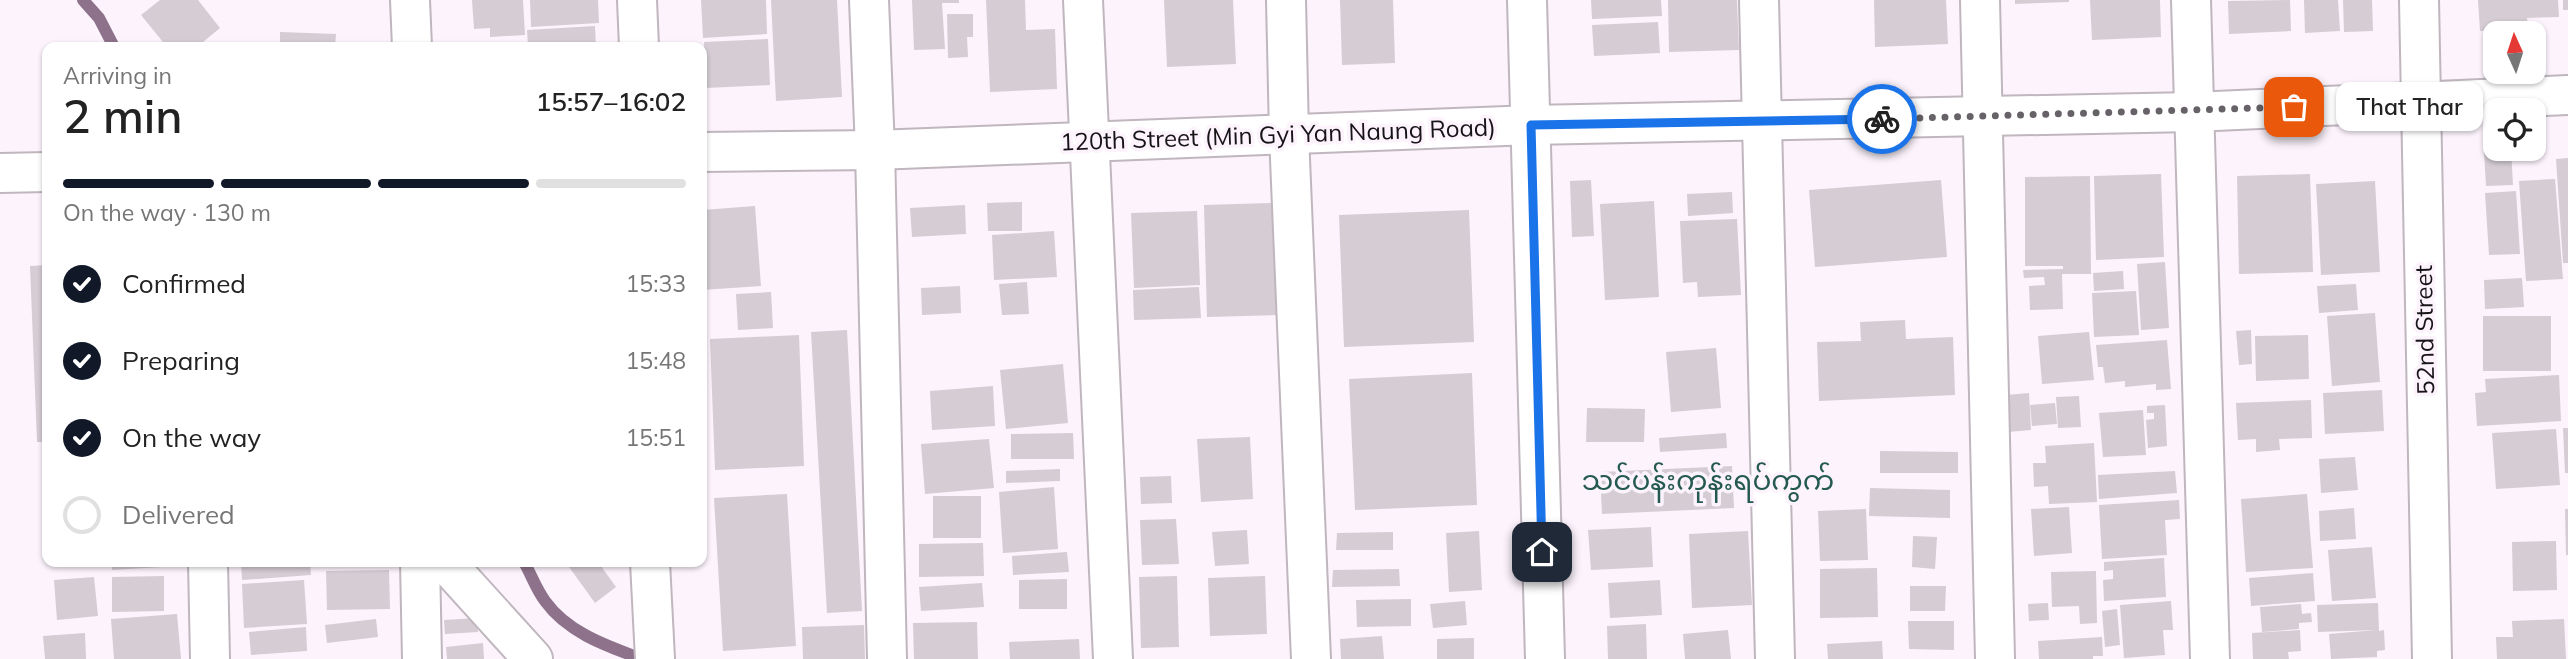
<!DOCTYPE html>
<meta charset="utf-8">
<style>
:root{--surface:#fff;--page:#f6f6f6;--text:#222;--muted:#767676;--line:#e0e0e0;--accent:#111827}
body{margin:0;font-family:Mulish,"Noto Sans Myanmar",sans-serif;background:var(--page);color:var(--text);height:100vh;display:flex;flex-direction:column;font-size:26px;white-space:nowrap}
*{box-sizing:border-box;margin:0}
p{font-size:23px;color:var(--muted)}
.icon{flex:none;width:38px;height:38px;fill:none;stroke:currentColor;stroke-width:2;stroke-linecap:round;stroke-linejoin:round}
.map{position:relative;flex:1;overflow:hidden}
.details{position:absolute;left:42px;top:42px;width:665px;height:525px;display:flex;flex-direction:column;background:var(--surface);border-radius:14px;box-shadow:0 2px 5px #0004}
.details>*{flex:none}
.needle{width:46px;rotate:357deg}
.buttons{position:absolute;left:2483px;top:21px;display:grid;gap:14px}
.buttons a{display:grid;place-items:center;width:63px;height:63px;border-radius:14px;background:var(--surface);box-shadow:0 2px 5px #0004;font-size:35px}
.pin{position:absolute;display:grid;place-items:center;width:60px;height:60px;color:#fff;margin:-30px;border-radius:14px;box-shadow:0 4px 10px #0006}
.courier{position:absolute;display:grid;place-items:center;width:70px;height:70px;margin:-35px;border:5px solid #1a73e8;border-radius:50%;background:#fff;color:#222;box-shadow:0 2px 9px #0007}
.bubble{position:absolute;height:49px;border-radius:14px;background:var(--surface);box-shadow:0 2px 5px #0004;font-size:23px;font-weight:600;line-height:49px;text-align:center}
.headline em{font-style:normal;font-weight:600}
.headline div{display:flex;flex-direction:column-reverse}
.headline{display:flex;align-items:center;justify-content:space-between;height:119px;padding:0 21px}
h1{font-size:46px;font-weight:600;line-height:52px}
.bar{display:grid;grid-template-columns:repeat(4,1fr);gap:10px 7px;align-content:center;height:84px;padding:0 21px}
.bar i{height:9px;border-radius:5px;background:var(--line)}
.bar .current{background:var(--accent)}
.bar p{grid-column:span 4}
ol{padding:0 21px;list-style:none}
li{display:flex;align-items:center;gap:21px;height:77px}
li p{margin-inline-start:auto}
li .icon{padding:7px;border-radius:50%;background:var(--accent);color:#fff;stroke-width:4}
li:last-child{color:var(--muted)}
li i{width:38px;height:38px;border:4px solid var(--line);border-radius:50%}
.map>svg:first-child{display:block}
</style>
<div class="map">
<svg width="2568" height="659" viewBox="0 0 2568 659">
<rect width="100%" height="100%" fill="#fcf3fc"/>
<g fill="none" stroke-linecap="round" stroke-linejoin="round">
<path stroke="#8e728c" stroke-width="12" d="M83,0L99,18L114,47
M524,562C531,574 536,589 545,601C568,633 607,646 642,659"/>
</g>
<path fill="#d5ccd4" d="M160,0H198L220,28L197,47H167L141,15Z
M472,0H523L525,35L490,37V28L474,29Z
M530,0H598L599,23L531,27Z
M701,0H766L767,34L703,38Z
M771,0H837L842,97L776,101Z
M912,0H959V3H942L945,49L914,50Z
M986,0H1025L1026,30L1055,29L1057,89L990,92Z
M1164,0H1233L1236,64L1167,67Z
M1340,0H1393L1395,63L1342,65Z
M1591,0H1661L1662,16L1592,19Z
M1668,0H1737L1739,50L1669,52Z
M1874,0H1946L1948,44L1875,47Z
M2015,0H2069V2L2015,4Z
M2090,0H2160L2161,37L2092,40Z
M2290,0L2291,31L2229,34L2228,1Z
M2304,0H2338L2340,31L2305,33Z
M2343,0H2372L2373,31L2344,32Z
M2478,0H2558L2559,17L2527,18L2528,29L2480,31Z
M2563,0H2568V10H2563Z
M947,14H973V37H967L968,57L948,58Z
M1658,22L1660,53L1594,56L1592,25Z
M595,26L596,47H528L527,30Z
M280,32L336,34L335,47H280Z
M768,39L770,85L706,88L704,42Z
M2511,149L2513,185L2486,186L2484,152Z
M2568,158V263H2563L2556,159Z
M2161,174L2164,257L2096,260L2094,176Z
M2310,174L2313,272L2239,274L2237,176Z
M2090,176L2091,274H2062L2063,309L2030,310L2029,286L2045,285L2044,277L2024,278L2023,270L2063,269V266H2025V177Z
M2555,179L2563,279L2526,281L2519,181Z
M1591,180L1594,236L1572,237L1570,181Z
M1941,180L1947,257L1815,267L1809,190Z
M2375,181L2380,272L2321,275L2316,184Z
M2516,191L2520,254L2489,255L2485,193Z
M1732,192L1733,213L1688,216L1687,194Z
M1654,201L1659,297L1605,300L1600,204Z
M1022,202V231H988L987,203Z
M1274,203L1277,315L1207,317L1204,205Z
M965,205L966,234L912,237L910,208Z
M755,206L761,286L702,290V210Z
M1469,210L1474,342L1344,347L1339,215Z
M1197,211L1200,285L1134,288L1131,213Z
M1737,219L1741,295L1698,297L1697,282L1683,283L1680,221Z
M1054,231L1057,277L994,280L992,235Z
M2165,262L2169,328L2141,330L2137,264Z
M47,265V442H37L30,266Z
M2123,271L2124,289L2094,291L2093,273Z
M2522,278L2524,307L2485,309L2484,280Z
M1027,282L1029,314L1002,315L999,284Z
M2356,284L2358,310L2319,313L2317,286Z
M960,286L961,313L922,315L921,288Z
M1199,287L1201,318L1134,320L1133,290Z
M2136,291L2139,335L2094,337L2092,293Z
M771,292L773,328L738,330L736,294Z
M2375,313L2380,382L2332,386L2327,316Z
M2483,316H2551V371H2483Z
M1905,320L1906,339L1953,337L1955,395L1819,401L1817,342L1861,341L1860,322Z
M847,330L862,611L827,613L811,332Z
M2251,330L2252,364L2239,365L2236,331Z
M2089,332L2094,380L2042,384L2038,336Z
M799,335L804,466L715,470L710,339Z
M2308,335L2309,379L2256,381L2255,336Z
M2167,340L2171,389L2156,390V384L2125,387V381L2105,383L2103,367H2098L2096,345Z
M1716,348L1721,408L1671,412L1666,352Z
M1063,364L1068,423L1006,429L1000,370Z
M1472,373L1477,505L1355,510L1349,379Z
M2559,375L2561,421L2477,426L2475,393L2486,392L2485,379Z
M993,386L995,426L932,430L930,391Z
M2382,390L2384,431L2325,434L2323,393Z
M2029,393L2031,430L2008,432L2006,395Z
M2079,396L2081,427L2058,428L2056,397Z
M2311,400L2312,438L2279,439L2280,450L2256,452V439L2238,440L2236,403Z
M2055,403L2057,424L2032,426L2030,405Z
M2165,405L2167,446L2148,448L2146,420L2154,419V413H2147V406Z
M1587,408L1645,409L1644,442H1586Z
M2143,410L2146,455L2103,457L2099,413Z
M2563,428H2568V473H2565Z
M2556,429L2560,485L2496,489L2492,433Z
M1073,433L1074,459H1011V434Z
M1726,433L1727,448L1660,452L1659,438Z
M1250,437L1253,499L1201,502L1197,439Z
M989,439L994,488L925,494L921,444Z
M2094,443L2097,502L2049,504L2048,486L2034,487L2033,463H2046L2045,446Z
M1880,451L1958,452V473H1880Z
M2355,457L2358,490L2321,493L2319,459Z
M1732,466L1734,508L1602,514L1600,472Z
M1060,469V481L1006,483V471Z
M2175,471L2177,493L2099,499L2098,475Z
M1171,476L1172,503L1141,504L1140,477Z
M42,481H47V520H43Z
M1054,487L1058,549L1003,553L999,492Z
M1870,488L1950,490V518L1869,516Z
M787,494L796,646L723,651L714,498Z
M2307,494L2313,568L2246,572L2241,499Z
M933,496H981V538H933Z
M2179,500L2180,519L2165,520L2167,555L2102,559L2099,505Z
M2069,507L2072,553L2034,556L2031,509Z
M2354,508L2356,539L2320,541L2319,511Z
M1866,509L1868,560L1820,561L1818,511Z
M2565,509H2568V555H2566Z
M1176,519L1179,564L1142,565L1140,520Z
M1651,527L1653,567L1591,570L1588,530Z
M1247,530L1249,564L1215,566L1212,532Z
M1479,531L1482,590L1449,592L1446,533Z
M1748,531L1752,605L1692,608L1689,534Z
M1393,532V550H1336L1337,533Z
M1913,536L1937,537L1935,569L1912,567Z
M2556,541L2557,590L2513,591L2512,542Z
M983,543L984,576L919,577V544Z
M2372,547L2376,598L2332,601L2328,550Z
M1067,552L1069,572L1013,575L1012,556Z
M2164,558L2166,597L2104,601L2103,580L2113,579V570L2104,571V562Z
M112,562H162V567L112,570Z
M241,562H310L311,575L242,580Z
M577,562H598L616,587L595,603L569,567Z
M1877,568L1878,617L1820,618V569Z
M1399,569L1400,586L1332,587L1333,570Z
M389,570L390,609L327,610L326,571Z
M2096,571L2097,623L2080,624L2079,606L2052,607L2051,572Z
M2313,573L2315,601L2251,606L2249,578Z
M164,576V611L112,612V577Z
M1177,576L1179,647L1141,648L1139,577Z
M1265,576L1267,634L1210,636L1208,578Z
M94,577L98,616L57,620L54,580Z
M1067,579V609H1019V580Z
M304,580L307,624L244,628L242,584Z
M1660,580L1662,615L1610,618L1608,583Z
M982,583L984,607L921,611L919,587Z
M1910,586H1946L1945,611H1910Z
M1411,599V626L1357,627L1356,600Z
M1465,601L1467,625L1433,628L1430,604Z
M2171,601L2173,630H2163L2165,655L2124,658L2120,605Z
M2048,603L2049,620L2029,621L2028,604Z
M2378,603L2379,631L2384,630L2385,650L2377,651V657L2331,659L2329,634L2376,630L2318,632L2317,605Z
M2301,604L2302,614L2311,613L2312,622L2299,623V629L2262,632L2260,607Z
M2117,609L2120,645L2105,647L2102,611Z
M177,614L181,659H114L111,619Z
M477,618L478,632L445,634L444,620Z
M376,619L378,637L327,643L325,625Z
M2564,619L2566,659H2497L2496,637H2513L2512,621Z
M1908,621H1954V650L1909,649Z
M977,622L978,659H914L913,623Z
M1646,624L1647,659H1608L1607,626Z
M864,625L865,659H803L802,627Z
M306,627L307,651L251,655L249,632Z
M1728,630L1731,659H1685L1683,634Z
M2300,630L2301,651L2288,652L2289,659H2253L2252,633Z
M85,633L86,659H45L43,636Z
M1382,636L1384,659H1341L1340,639Z
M2102,637L2103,656H2093V659H2039L2038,641Z
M1474,638V659H1437V639Z
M1079,639L1080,659H1010L1009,642Z
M1882,641L1883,659H1828L1827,644Z
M483,643L484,659H447L446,647Z"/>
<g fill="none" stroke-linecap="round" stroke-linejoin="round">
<defs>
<path id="street" d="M410,0L412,47
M637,0L639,47
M869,0L875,150L887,659
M1083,0L1113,659
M1286,0L1289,135L1311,659
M1527,0L1545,659
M1759,0L1775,659
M1980,0L1995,659
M2191,0L2210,659
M2419,0L2432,659
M208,562L210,659
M420,562L422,659
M445,562L533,659
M650,562L655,659"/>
<path id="secondary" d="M702,152L875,150L1530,125L2193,112L2568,95
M0,173L47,172"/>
</defs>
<use href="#street" stroke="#bfb6be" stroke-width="42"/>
<use href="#secondary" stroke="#bfb6be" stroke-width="42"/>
<use href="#street" stroke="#fff" stroke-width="38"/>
<use href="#secondary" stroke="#fff" stroke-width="38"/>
</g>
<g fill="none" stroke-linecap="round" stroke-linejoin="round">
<path stroke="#676267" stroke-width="7" stroke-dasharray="0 12.6" d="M1882,119L2294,107"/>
<path stroke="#1a73e8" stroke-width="9" d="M1542,552L1531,125L1882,119"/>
</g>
<g text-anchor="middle" stroke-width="7" stroke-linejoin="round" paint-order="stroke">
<g font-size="24" fill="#171417" stroke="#fcf3fc">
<text transform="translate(1278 135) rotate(-2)" y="8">120th Street (Min Gyi Yan Naung Road)</text>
<text transform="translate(2425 330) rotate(-91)" y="8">52nd Street</text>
</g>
<g font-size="28" fill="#245a4f" stroke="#fcf3fc">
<text x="1708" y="490">သင်ပန်းကုန်းရပ်ကွက်</text>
</g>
</g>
</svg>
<div class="buttons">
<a><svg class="needle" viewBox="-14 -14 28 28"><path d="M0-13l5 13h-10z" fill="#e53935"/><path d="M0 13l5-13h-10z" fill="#767676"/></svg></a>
<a><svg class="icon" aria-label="locate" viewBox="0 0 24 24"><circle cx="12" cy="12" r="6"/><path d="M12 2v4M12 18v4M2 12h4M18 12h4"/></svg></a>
</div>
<div class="pin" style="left:2294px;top:107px;background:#ea580c"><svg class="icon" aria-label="bag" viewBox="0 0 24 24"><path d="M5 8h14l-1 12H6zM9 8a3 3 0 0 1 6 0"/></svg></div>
<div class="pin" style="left:1542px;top:552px;background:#1f2937"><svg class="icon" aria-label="home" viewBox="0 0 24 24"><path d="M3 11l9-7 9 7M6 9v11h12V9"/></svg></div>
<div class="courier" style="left:1882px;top:119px"><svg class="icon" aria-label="bike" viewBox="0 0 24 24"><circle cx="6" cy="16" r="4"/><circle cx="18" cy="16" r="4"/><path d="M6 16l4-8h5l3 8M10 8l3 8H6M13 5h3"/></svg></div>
<div class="bubble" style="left:2336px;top:82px;width:147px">That Thar</div>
<section class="details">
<div class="headline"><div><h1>2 min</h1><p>Arriving in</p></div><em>15:57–16:02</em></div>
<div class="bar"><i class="current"></i><i class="current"></i><i class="current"></i><i></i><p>On the way · 130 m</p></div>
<ol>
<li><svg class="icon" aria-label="check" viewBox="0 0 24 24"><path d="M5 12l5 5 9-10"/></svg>Confirmed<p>15:33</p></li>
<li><svg class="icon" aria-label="check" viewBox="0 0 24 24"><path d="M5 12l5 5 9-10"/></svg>Preparing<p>15:48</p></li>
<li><svg class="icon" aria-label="check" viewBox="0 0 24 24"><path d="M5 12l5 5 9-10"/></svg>On the way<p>15:51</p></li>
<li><i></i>Delivered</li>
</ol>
</section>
</div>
